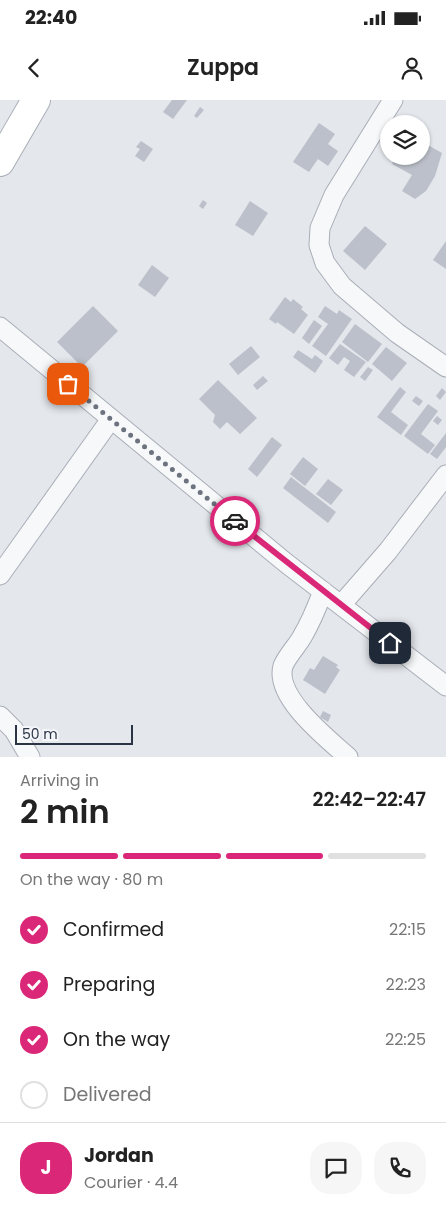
<!DOCTYPE html>
<meta charset="utf-8">
<style>
:root{--surface:#fff;--page:#f6f6f6;--text:#222;--muted:#767676;--line:#e0e0e0;--accent:#db2777}
body{margin:0;font-family:Poppins,sans-serif;background:var(--page);color:var(--text);height:100vh;display:flex;flex-direction:column;font-size:19px;white-space:nowrap}
*{box-sizing:border-box;margin:0}
p{font-size:16px;color:var(--muted)}
.icon{flex:none;width:28px;height:28px;fill:none;stroke:currentColor;stroke-width:2;stroke-linecap:round;stroke-linejoin:round}
.map{position:relative;height:657px;overflow:hidden}
.drawer{display:flex;flex-direction:column;background:var(--surface);flex:1}
.drawer>*{flex:none}
.buttons{position:absolute;left:380px;top:15px;display:grid;gap:10px}
.buttons a{display:grid;place-items:center;width:50px;height:50px;border-radius:50%;background:var(--surface);box-shadow:0 1px 4px #0004;font-size:25px}
.scale{position:absolute;left:15px;bottom:12px;width:118px;box-sizing:border-box;padding-left:5px;border:2px solid #2b3445;border-top:0;font-size:14px;line-height:18px;white-space:nowrap;color:#2b3445;-webkit-text-stroke:4px #f4f6f9;paint-order:stroke}
.pin{position:absolute;display:grid;place-items:center;width:42px;height:42px;color:#fff;margin:-21px;border-radius:10px;box-shadow:0 2px 8px #0006}
.courier{position:absolute;display:grid;place-items:center;width:50px;height:50px;margin:-25px;border:4px solid #db2777;border-radius:50%;background:#fff;color:#222;box-shadow:0 1px 6px #0007}
.summary em{font-style:normal;font-weight:600}
.summary div{display:flex;flex-direction:column-reverse}
.summary{display:flex;align-items:center;justify-content:space-between;height:85px;padding:0 20px}
h1{font-size:32px;font-weight:600;line-height:38px}
.bar{display:grid;grid-template-columns:repeat(4,1fr);gap:8px 5px;align-content:center;height:60px;padding:0 20px}
.bar i{height:6px;border-radius:4px;background:var(--line)}
.bar .active{background:var(--accent)}
.bar p{grid-column:span 4}
.line{display:flex;align-items:center;gap:12px;padding:0 20px;border-top:1px solid var(--line)}
.line div{flex:1}
.round{display:grid;place-items:center;flex:none;width:52px;height:52px;border-radius:20px;background:var(--page)}
ol{padding:0 20px;list-style:none}
li{display:flex;align-items:center;gap:15px;height:55px}
li p{margin-inline-start:auto}
li .icon{padding:5px;border-radius:50%;background:var(--accent);color:#fff;stroke-width:4}
li:last-child{color:var(--muted)}
li i{width:28px;height:28px;border:2px solid var(--line);border-radius:50%}
.status{display:flex;justify-content:space-between;align-items:center;height:35px;padding:0 25px;background:var(--surface);direction:ltr}
.status svg{height:14px;fill:currentColor}
header{display:flex;justify-content:space-between;align-items:center;height:65px;padding:0 20px;background:var(--surface);font-size:22px;font-weight:600}
.map>svg:first-child{display:block}
</style>
<div class="status"><b>22:40</b><svg viewBox="0 0 49 12"><path d="M0 12V9h3v3zM5 12V6h3v6zM10 12V3h3v9zM15 12V0h3v12zM26 1h20v11H26zM47 4h2v5h-2z"/></svg></div>
<header><svg class="icon" aria-label="back" viewBox="0 0 24 24"><path d="M15 5l-7 7 7 7"/></svg>Zuppa<svg class="icon" aria-label="person" viewBox="0 0 24 24"><circle cx="12" cy="8" r="4"/><path d="M4 21q1-7 8-7t8 7"/></svg></header>
<div class="map">
<svg width="446" height="657" viewBox="0 0 446 657">
<rect width="100%" height="100%" fill="#e4e7ec"/>
<path fill="#bbc0ca" d="M172,0H187L173,19L163,12Z
M200,7L204,10L197,18L194,16Z
M319,23L335,34L328,44L338,51L328,66L318,59L309,72L293,62Z
M141,41L153,49L144,62L135,56L140,49L136,47Z
M421,41L442,53L435,76L426,91L415,99L402,91L412,75L392,64L396,56H421Z
M203,100L207,103L203,109L199,106Z
M250,101L268,113L253,136L235,125Z
M365,126L387,144L365,170L343,151Z
M446,141V169L433,160Z
M152,165L169,178L155,197L138,185Z
M285,197L291,202L293,199L303,207L301,209L308,215L294,234L277,222L276,224L269,219Z
M93,206L118,231L82,267L57,242Z
M325,206L337,214L339,210L352,219L326,256L312,246L328,224L318,217Z
M314,220L322,226L309,244L302,238Z
M355,224L382,244L368,262L342,242Z
M340,244L366,262L354,277L344,270L350,261L344,257L338,265L329,258Z
M251,246L260,257L238,275L229,264Z
M386,247L407,263L392,281L372,264Z
M298,250L312,259L315,255L323,261L315,273L293,257Z
M368,267L373,270L365,281L360,277Z
M263,276L268,281L257,290L253,285Z
M218,280L257,318L240,334L227,322L220,329L213,322L215,315L199,299Z
M400,287L406,292L391,312L408,325L401,335L377,317Z
M442,288L446,292L440,300L436,296Z
M416,296L423,301L419,306L412,301Z
M428,304L438,311L421,334L435,345L428,354L404,336Z
M437,316L442,320L438,325L433,321Z
M446,333V347L437,359L430,354Z
M272,337L282,345L257,377L248,369Z
M303,357L318,369L305,386L290,374Z
M291,377L336,412L328,423L283,388Z
M328,379L343,390L331,405L316,394Z
M323,556L338,565L336,567L340,570L325,594L303,580L310,568L314,570Z
M323,611L331,615L328,622L320,617Z"/>
<g fill="none" stroke-linecap="round" stroke-linejoin="round">
<defs>
<path id="street" d="M393,0L334,95L320,128L319,145L325,163L342,186L397,233L446,267
M0,227L286,463L446,586
M0,475L111,319
M323,491C317,507 311,522 302,537C297,546 287,556 283,566C274,597 328,639 348,657
M341,505L388,451L446,375
M0,616L14,630L30,657"/>
<path id="secondary" d="M0,62L36,0"/>
</defs>
<use href="#street" stroke="#a9aeb7" stroke-width="21"/>
<use href="#secondary" stroke="#a9aeb7" stroke-width="30"/>
<use href="#street" stroke="#f7f8fa" stroke-width="19"/>
<use href="#secondary" stroke="#fff" stroke-width="28"/>
</g>
<g fill="none" stroke-linecap="round" stroke-linejoin="round">
<path stroke="#6c737f" stroke-width="5" stroke-dasharray="0 9" d="M68,284L235,421"/>
<path stroke="#db2777" stroke-width="6" d="M235,421L390,543"/>
</g>
</svg>
<div class="buttons">
<a><svg class="icon" aria-label="layers" viewBox="0 0 24 24"><path d="M12 4l9 5-9 5-9-5zM3 14l9 5 9-5"/></svg></a>
</div>
<div class="scale">50 m</div>
<div class="pin" style="left:68px;top:284px;background:#ea580c"><svg class="icon" aria-label="bag" viewBox="0 0 24 24"><path d="M5 8h14l-1 12H6zM9 8a3 3 0 0 1 6 0"/></svg></div>
<div class="pin" style="left:390px;top:543px;background:#1f2937"><svg class="icon" aria-label="home" viewBox="0 0 24 24"><path d="M3 11l9-7 9 7M6 9v11h12V9"/></svg></div>
<div class="courier" style="left:235px;top:421px"><svg class="icon" aria-label="car" viewBox="0 0 24 24"><path d="M5 17H2v-5l4-1 3-4h7l3 4 3 1v5h-3M9 17h6M6 11h13"/><circle cx="7" cy="17" r="2"/><circle cx="17" cy="17" r="2"/></svg></div>
</div>
<section class="drawer">
<div class="summary"><div><h1>2 min</h1><p>Arriving in</p></div><em>22:42–22:47</em></div>
<div class="bar"><i class="active"></i><i class="active"></i><i class="active"></i><i></i><p>On the way · 80 m</p></div>
<ol>
<li><svg class="icon" aria-label="check" viewBox="0 0 24 24"><path d="M5 12l5 5 9-10"/></svg>Confirmed<p>22:15</p></li>
<li><svg class="icon" aria-label="check" viewBox="0 0 24 24"><path d="M5 12l5 5 9-10"/></svg>Preparing<p>22:23</p></li>
<li><svg class="icon" aria-label="check" viewBox="0 0 24 24"><path d="M5 12l5 5 9-10"/></svg>On the way<p>22:25</p></li>
<li><i></i>Delivered</li>
</ol>
<div class="line" style="height:90px"><b class="round" style="background:var(--accent);color:#fff">J</b><div><b>Jordan</b><p>Courier · 4.4</p></div><a class="round"><svg class="icon" aria-label="chat" viewBox="0 0 24 24"><path d="M4 5h16v11H9l-5 4z"/></svg></a><a class="round"><svg class="icon" aria-label="phone" viewBox="0 0 24 24"><path d="M5 4h4l2 5-3 2q2 4 5 5l2-3 5 2v4C11 20 4 13 5 4z"/></svg></a></div>
</section>
